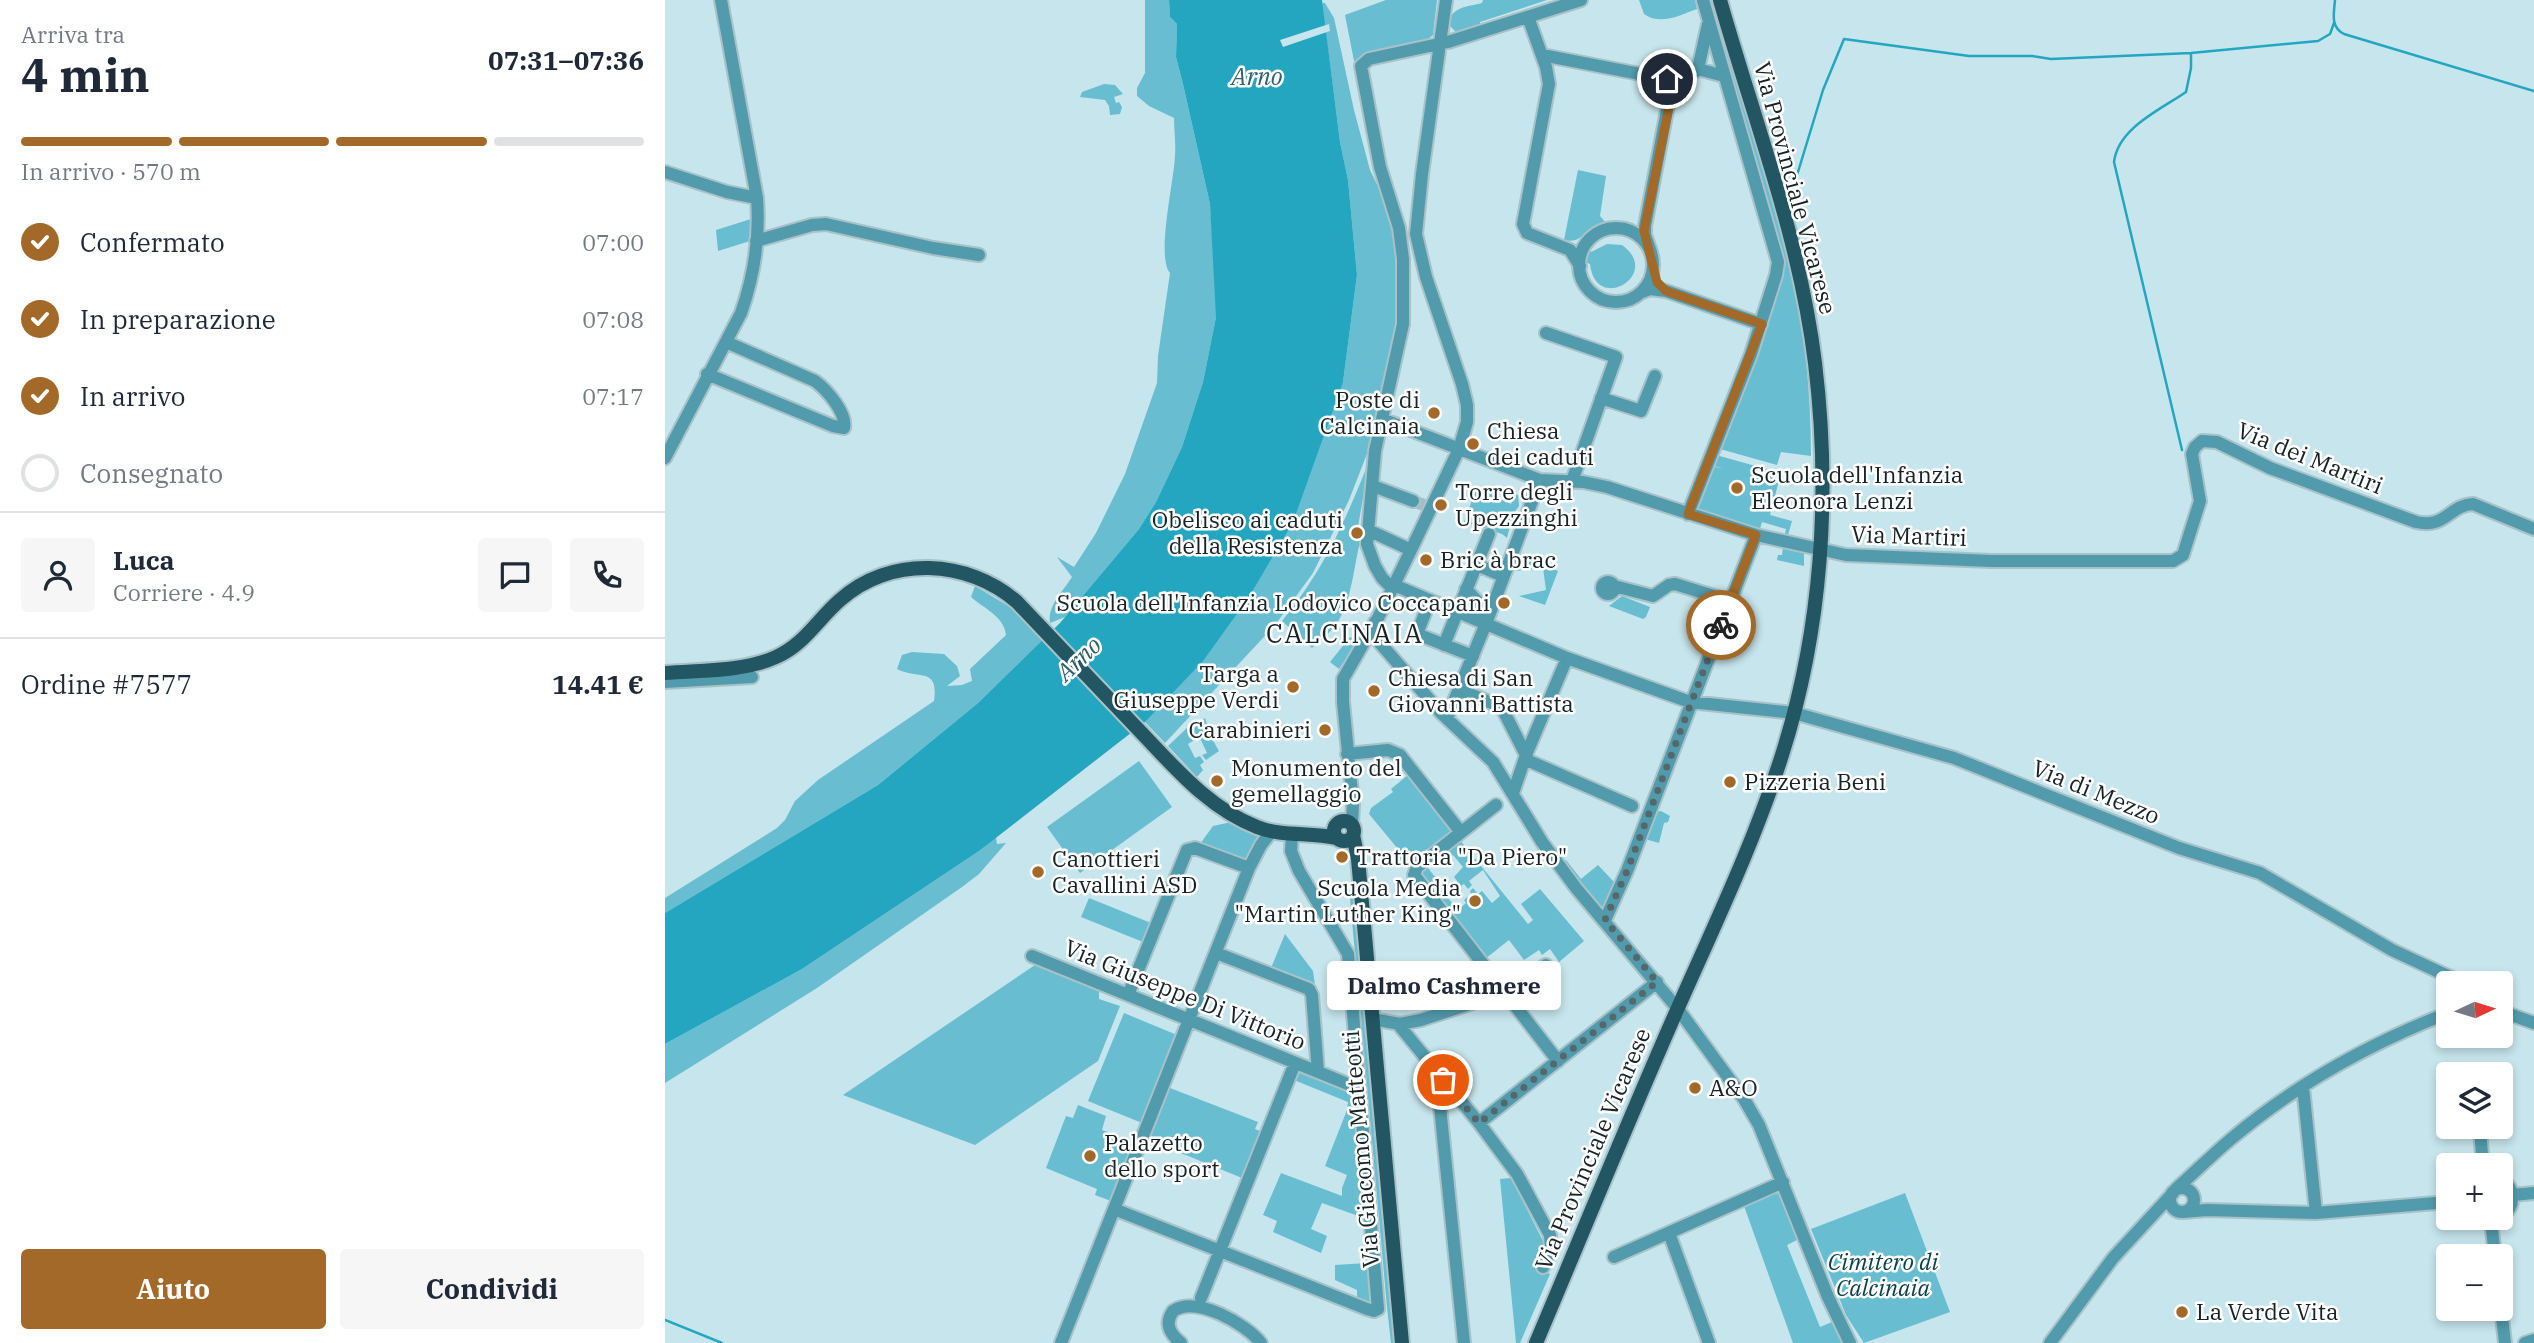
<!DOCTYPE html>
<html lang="it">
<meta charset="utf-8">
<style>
:root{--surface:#fff;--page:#f6f6f7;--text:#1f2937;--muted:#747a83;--line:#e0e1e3;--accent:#a36928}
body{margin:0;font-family:"IBM Plex Serif",serif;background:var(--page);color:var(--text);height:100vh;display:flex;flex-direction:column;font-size:26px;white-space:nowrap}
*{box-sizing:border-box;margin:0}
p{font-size:23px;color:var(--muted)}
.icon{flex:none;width:38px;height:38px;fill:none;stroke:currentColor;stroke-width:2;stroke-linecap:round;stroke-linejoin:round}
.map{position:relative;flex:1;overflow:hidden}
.panel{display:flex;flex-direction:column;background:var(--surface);width:665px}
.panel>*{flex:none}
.needle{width:46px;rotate:86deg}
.buttons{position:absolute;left:1771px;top:971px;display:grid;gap:14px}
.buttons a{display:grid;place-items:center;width:77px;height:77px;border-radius:7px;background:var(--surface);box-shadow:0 4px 10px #0003;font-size:35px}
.pin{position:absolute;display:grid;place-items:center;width:60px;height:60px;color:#fff;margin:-30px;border:4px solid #fff;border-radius:50%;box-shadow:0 2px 7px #0007}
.courier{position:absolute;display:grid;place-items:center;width:70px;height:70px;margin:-35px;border:5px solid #a36928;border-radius:50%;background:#fff;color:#222;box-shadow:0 2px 9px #0007}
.bubble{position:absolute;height:49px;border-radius:7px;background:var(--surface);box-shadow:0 4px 10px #0003;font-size:23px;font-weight:700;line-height:49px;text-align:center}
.headline em{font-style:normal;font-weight:700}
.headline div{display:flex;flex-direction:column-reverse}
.headline{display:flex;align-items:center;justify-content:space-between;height:119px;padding:0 21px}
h1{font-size:46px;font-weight:700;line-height:52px}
.bar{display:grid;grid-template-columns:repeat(4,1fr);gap:10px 7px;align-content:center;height:84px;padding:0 21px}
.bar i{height:9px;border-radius:5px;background:var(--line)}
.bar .selected{background:var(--accent)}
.bar p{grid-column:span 4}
.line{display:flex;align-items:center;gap:18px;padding:0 21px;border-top:2px solid var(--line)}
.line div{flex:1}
.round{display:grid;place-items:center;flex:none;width:74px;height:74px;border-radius:7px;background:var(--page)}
ol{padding:0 21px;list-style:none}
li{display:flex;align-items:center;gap:21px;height:77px}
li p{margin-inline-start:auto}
li .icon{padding:7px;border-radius:50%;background:var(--accent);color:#fff;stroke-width:4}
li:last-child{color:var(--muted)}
li i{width:38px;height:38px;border:4px solid var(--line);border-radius:50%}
.primary-button{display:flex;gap:14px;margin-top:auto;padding:14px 21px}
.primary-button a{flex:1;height:80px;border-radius:7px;background:var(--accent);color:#fff;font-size:28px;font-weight:700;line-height:80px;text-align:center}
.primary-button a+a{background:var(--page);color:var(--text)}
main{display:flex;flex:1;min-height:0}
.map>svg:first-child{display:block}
</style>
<main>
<section class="panel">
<div class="headline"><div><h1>4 min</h1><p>Arriva tra</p></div><em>07:31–07:36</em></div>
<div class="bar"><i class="selected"></i><i class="selected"></i><i class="selected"></i><i></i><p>In arrivo · 570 m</p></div>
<ol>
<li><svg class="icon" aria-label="check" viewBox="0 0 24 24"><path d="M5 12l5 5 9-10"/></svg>Confermato<p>07:00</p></li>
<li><svg class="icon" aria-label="check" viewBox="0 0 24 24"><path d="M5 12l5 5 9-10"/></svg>In preparazione<p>07:08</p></li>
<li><svg class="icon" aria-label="check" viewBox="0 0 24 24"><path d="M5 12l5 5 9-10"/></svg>In arrivo<p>07:17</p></li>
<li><i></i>Consegnato</li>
</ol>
<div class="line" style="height:126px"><a class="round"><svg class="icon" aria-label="person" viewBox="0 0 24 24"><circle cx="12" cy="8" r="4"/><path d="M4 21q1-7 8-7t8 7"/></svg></a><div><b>Luca</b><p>Corriere · 4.9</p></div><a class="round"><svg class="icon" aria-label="chat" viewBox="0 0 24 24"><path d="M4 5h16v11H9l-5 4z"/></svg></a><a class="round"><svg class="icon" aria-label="phone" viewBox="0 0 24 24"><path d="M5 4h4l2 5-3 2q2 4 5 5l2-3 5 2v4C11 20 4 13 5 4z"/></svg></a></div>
<div class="line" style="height:91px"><div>Ordine #7577</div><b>14.41 €</b></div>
<div class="primary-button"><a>Aiuto</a><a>Condividi</a></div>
</section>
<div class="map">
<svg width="1869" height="1343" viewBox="0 0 1869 1343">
<rect width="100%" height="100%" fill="#c7e5ec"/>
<path fill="#68bdd1" d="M480,0H504L505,17L512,24L511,57L518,84L545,204L551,288V317L538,382L517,447L491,502L474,529L400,617L385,623C382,606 399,590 407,577L392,557L409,567L431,533L460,474L492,383L493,356L505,273C491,257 509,181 510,156C511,143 509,130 509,118L484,106L472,96V88L480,73Z
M721,0H772L768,35C753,51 711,56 689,61L680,15Z
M818,0H882L815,22L816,27L792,33L785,26C783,7 802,7 817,3Z
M974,0H1030L1032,9C1015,15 996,26 979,14Z
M1042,0H1047L1126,262C1139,326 1146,391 1146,456L1116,452L1112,465L1055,449L1101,329L1117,276Z
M657,3H660L669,18L689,110L705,170L726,213L733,243L734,324L707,441L684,500L648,573L610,625L500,743L480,722L678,382L692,275L683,180L675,142Z
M439,84L450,85L458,94L449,97L451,103L454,102L457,107L455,114L445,115L444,106L440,100L415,97L417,92Z
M913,170L941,176L935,216L942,224C936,226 930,227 925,230C915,237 912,243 899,240Z
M86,219L85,241L53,251L51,230Z
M942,244L957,245C998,274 931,315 925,264L918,261L917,255L920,250L925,248L926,252Z
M707,454L705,485L700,486L693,527L700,526C689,555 690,588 676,616C670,629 658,638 647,648L617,621C661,567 681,519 707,454Z
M1051,455L1116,473L1105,515L1127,521L1123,535L1120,534L1121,529L1097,522L1095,529L1033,510L1047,466L1058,469L1047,465Z
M810,492L822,496L824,493L828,495L830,502L834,503L838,499L846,504L850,494L853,495L854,506L848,514L842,538L837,534L799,522Z
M1118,547L1139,553V566L1112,560L1113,555H1117Z
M855,556L893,571L880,605L854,596L881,590L878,568L849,571Z
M310,586L350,610L379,639L313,703L213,785L0,913V898L112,828L120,820L130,801L153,780L269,701C274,666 253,680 232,669L237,655L247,652L279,654L292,666L295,676L282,686L297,685L307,681L305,669L341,635C339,616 318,608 306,597Z
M957,596L985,607L981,617L978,619L944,606Z
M685,637L692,642L674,669L665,662Z
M540,718L546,737L554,751L541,760L537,755L542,753L535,738L530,740L526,731Z
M522,728L528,741L523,744L530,758L535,756L539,762L535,765L538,770L532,777L503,746Z
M474,761L507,807L415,873L382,827Z
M744,774L788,830L742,867L730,853L733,849L704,814L706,808L728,792L726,789Z
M996,811L1005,816L1003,822L999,823L994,843L980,839L990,812Z
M571,821L596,831L581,861L535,844L548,826Z
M331,837L332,844L341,843L314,874L297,887L152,988L0,1083V1044L137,969L314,851Z
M795,840L863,924L868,920L856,904L875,889L919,941L894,962L885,949L877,955L874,950L859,960L844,940L820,959L757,877L758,870L764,865L763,868L770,877L767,879L793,910L801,903L799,900L806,894L805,891L808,888L813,894L817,891L827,903L835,896L818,870L804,881L807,885L803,889L799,884L796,886L789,877L798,867L788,855L775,865L772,859Z
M901,860L916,879L933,865L950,883L938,911L897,863Z
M424,898L486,923L478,942L416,917Z
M685,898H691L732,1343H726L722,1307Z
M620,934L648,971L650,985L606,968Z
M370,965L434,990V999L455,1006L433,1061L310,1145L178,1095Z
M459,1013L512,1035L477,1123L423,1101Z
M633,1068L690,1091L699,1218L657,1203L646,1229L662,1236L656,1253L608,1232L612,1221L598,1215L616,1173L677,1196V1188L682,1175L660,1166L682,1110L683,1102L629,1080Z
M505,1088L593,1122L590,1129L595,1131L577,1178L484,1140Z
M413,1105L441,1116L437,1130L469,1142L446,1201L430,1195L432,1189L381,1168L401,1116L408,1118Z
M846,1178L879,1243L870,1268L885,1274L855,1343H851L835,1179Z
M1116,1191L1134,1239L1122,1245L1155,1327L1167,1322L1179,1343H1128L1079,1206Z
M1240,1193L1285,1312L1199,1343L1181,1315L1146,1229Z
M702,1263L705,1301L701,1303L692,1299V1290L670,1280V1265Z"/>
<path fill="#24a6c0" d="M504,0H657L675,142L683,180L692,275L678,382L628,522L584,597L538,661L480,722L314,851L137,969L0,1044V913L213,785L313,703L395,623L474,529L491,502L517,447L538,382L551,317L545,204L518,84L511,57L512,24L505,17Z"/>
<path fill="#c7e5ec" d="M664,24L665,31L618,47L615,40Z"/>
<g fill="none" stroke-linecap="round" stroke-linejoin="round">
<path stroke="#24a6c0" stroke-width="2.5" d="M1670,0C1669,13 1665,27 1679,34L1869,91
M1129,185L1158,90L1179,39L1304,56H1367L1386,59L1526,53L1653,41L1665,34L1669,23
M1517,450L1449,162C1453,128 1495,110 1521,92L1526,68V53
M0,1320L57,1343"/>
<path stroke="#a4bec4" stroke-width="12" stroke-dasharray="12 6" stroke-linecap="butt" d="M748,501L759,505"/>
<defs>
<path id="minor" d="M863,17L881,67L884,84L858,224L862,233L905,250L915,266
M1043,24L1033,69L1059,76
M877,55L1001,79L1007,84L980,226V235L986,252
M1006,83L1033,70
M0,172L62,192L92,198
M914 265a37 37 0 1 1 74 0a37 37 0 1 1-74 0Z
M91,241L147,225L161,224L268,248L314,255
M975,293L985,289L1001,291L1096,324
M881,333L951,357L907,481
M42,374L168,426L179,428C182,413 162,390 150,381L61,342
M936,398L976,411L990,376
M717,419L875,480L918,482L942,487L1091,535L1181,555L1326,561H1508L1518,555L1535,501L1527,454L1530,447L1537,441L1552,442L1605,468L1751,522C1781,529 1784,505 1808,504L1869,529
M0,458L76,313C89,276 95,237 92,198L56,0
M708,486L748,501
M1023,514L1086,354L1111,275L1113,262L1038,0
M703,530L746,550
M812,565L838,576
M937 588a6 6 0 1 1 12 0a6 6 0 1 1-12 0Z
M729,585L902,658L1025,702L1129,713L1289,758L1514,848L1595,873L1727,950L1800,984
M949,586L988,596L1004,585L1010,584L1065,601
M727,588L717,578L710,566L702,544L710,451L738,324V259L734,228L715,167L696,66L704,59L783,42L916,0
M801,589L812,601L822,621
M765,600L752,634L808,656
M710,622L714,642L777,714L828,762L877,842L911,888L1013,1009L1079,1099L1094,1125L1163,1297L1185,1343
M779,645L824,534
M0,682L87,677
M795,690L829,704L838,710L864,761L967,806
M782,718L822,621L875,480
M682,754L723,750L735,755L795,831
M848,793L861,755L902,658
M831,805L752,867L749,875L893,1061
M687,825L688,803L678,702V679L713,618L746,550L794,449L802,422V405L797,384L761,277L751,234L757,174L781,0
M940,920L962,871L1091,535
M551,953L644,989L647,995L653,1072
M367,956L695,1089
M463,995L522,850L530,848L584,868
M1836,1011L1869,1023
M707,1019L735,1024L756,1020L838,993L881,965
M733,1024L814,1123L852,1174L885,1235L886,1247L878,1267
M778,1080L773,1087L799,1343
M1638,1087L1651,1213
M814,1123L992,982
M1815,1130L1818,1166
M1836,1178C1851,1190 1851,1206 1836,1217
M1505 1200a12 12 0 1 1 24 0a12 12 0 1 1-24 0Z
M1511,1189C1530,1172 1547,1155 1566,1139C1630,1085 1706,1043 1783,1013
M1848,1195L1869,1193
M449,1209L702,1309L709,1311L713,1309L683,954L634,871L626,851L627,834
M1518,1212L1542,1210L1651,1213L1783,1202
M1826,1221L1830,1256
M1004,1233L1044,1343
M949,1257L1118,1182
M536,1298L630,1063
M1836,1308L1840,1343
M396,1343L584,868L596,845L606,832
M516,1343C505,1334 499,1324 508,1311C531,1295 581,1324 596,1343
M1385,1343L1448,1258L1508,1193
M1860,1343L1869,1340"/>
<path id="major" d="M0,673C36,670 78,672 111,657C139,645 153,619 175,600C225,555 303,559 352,602C391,643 431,685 470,726C507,764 541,807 592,827C617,837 645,832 671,838
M669 831a10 10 0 1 1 20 0a10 10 0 1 1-20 0Z
M688,835L693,859L737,1343
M871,1343C918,1232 963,1121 1012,1010C1049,926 1089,843 1117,755C1157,629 1166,494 1150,363C1135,239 1089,120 1055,0"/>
</defs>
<use href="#minor" stroke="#a8c2c8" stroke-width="16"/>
<use href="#major" stroke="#a8c2c8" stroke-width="18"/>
<use href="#minor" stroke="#529bac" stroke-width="12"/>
<use href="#major" stroke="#225662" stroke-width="14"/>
</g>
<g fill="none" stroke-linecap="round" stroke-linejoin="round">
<path stroke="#55676b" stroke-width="7" stroke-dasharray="0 12.6" d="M778,1080L814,1123L992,982L940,920L962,871L1056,625"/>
<path stroke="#a36928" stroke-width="9" d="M1002,79L1007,84V92L979,231L992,282L1001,291L1097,324L1023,514L1091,535L1056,625"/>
</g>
<g fill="#a36928" stroke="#fff" stroke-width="2.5">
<circle cx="769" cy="413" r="7"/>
<circle cx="808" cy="444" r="7"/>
<circle cx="1072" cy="488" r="7"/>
<circle cx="776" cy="505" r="7"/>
<circle cx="692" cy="533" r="7"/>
<circle cx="761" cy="560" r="7"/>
<circle cx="839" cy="603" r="7"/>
<circle cx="628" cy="687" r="7"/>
<circle cx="709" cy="691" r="7"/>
<circle cx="660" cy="730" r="7"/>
<circle cx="552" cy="781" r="7"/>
<circle cx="1065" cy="782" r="7"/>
<circle cx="677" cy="857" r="7"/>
<circle cx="373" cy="872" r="7"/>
<circle cx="810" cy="901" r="7"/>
<circle cx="1030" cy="1088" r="7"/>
<circle cx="425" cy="1156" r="7"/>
<circle cx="1517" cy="1312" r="7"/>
</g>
<g text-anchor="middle" stroke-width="5" stroke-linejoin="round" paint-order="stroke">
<g font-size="23" fill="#182326" stroke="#fff">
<text transform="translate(1130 188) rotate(75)" y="8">Via Provinciale Vicarese</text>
<text transform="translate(1645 458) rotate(22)" y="8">Via dei Martiri</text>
<text transform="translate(1244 536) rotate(2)" y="8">Via Martiri</text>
<text transform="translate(1431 792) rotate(22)" y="8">Via di Mezzo</text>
<text transform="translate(520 995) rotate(22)" y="8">Via Giuseppe Di Vittorio</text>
<text transform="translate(696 1149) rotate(-95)" y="8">Via Giacomo Matteotti</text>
<text transform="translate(928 1149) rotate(-67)" y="8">Via Provinciale Vicarese</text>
</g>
<g font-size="23" fill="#182326" stroke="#fff" text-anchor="start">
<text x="755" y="408" text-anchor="end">Poste di<tspan x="755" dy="26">Calcinaia</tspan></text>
<text x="822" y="439">Chiesa<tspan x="822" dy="26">dei caduti</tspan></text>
<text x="1086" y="483">Scuola dell'Infanzia<tspan x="1086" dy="26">Eleonora Lenzi</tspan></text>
<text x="790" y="500">Torre degli<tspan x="790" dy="26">Upezzinghi</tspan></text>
<text x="678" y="528" text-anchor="end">Obelisco ai caduti<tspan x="678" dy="26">della Resistenza</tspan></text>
<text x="775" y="568">Bric à brac</text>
<text x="825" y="611" text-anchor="end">Scuola dell'Infanzia Lodovico Coccapani</text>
<text x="614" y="682" text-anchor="end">Targa a<tspan x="614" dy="26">Giuseppe Verdi</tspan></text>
<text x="723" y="686">Chiesa di San<tspan x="723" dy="26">Giovanni Battista</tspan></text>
<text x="646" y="738" text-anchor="end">Carabinieri</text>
<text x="566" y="776">Monumento del<tspan x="566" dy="26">gemellaggio</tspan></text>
<text x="1079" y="790">Pizzeria Beni</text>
<text x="691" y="865">Trattoria "Da Piero"</text>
<text x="387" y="867">Canottieri<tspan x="387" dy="26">Cavallini ASD</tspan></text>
<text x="796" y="896" text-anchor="end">Scuola Media<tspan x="796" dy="26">"Martin Luther King"</tspan></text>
<text x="1044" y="1096">A&amp;O</text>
<text x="439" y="1151">Palazetto<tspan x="439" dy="26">dello sport</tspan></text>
<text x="1531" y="1320">La Verde Vita</text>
</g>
<g font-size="23" font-style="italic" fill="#0a414c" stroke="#fff">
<text x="1218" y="1270">Cimitero di<tspan x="1218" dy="26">Calcinaia</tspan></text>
</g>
<g font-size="24" font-style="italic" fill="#2e606b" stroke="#fff">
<text x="592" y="85">Arno</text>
<text transform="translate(414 659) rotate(-44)" y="8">Arno</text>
</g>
<g font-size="26" letter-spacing="2" fill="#182326" stroke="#fff">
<text x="680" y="643">CALCINAIA</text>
</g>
</g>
</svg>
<div class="buttons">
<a><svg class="needle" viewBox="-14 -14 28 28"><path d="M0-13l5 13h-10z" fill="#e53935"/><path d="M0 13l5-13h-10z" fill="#747a83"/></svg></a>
<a><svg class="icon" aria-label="layers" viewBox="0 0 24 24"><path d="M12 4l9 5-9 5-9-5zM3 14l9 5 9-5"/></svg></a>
<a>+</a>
<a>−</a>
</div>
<div class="pin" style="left:778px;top:1080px;background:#ea580c"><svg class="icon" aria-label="bag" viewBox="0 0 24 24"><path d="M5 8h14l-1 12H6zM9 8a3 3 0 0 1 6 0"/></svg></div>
<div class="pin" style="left:1002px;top:79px;background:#1f2937"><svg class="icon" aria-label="home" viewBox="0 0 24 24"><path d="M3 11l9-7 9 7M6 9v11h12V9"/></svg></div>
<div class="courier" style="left:1056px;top:625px"><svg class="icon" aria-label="bike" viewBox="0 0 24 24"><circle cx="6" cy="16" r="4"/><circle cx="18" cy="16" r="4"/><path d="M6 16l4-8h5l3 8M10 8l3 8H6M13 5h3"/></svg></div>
<div class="bubble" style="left:662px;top:961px;width:234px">Dalmo Cashmere</div>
</div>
</main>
